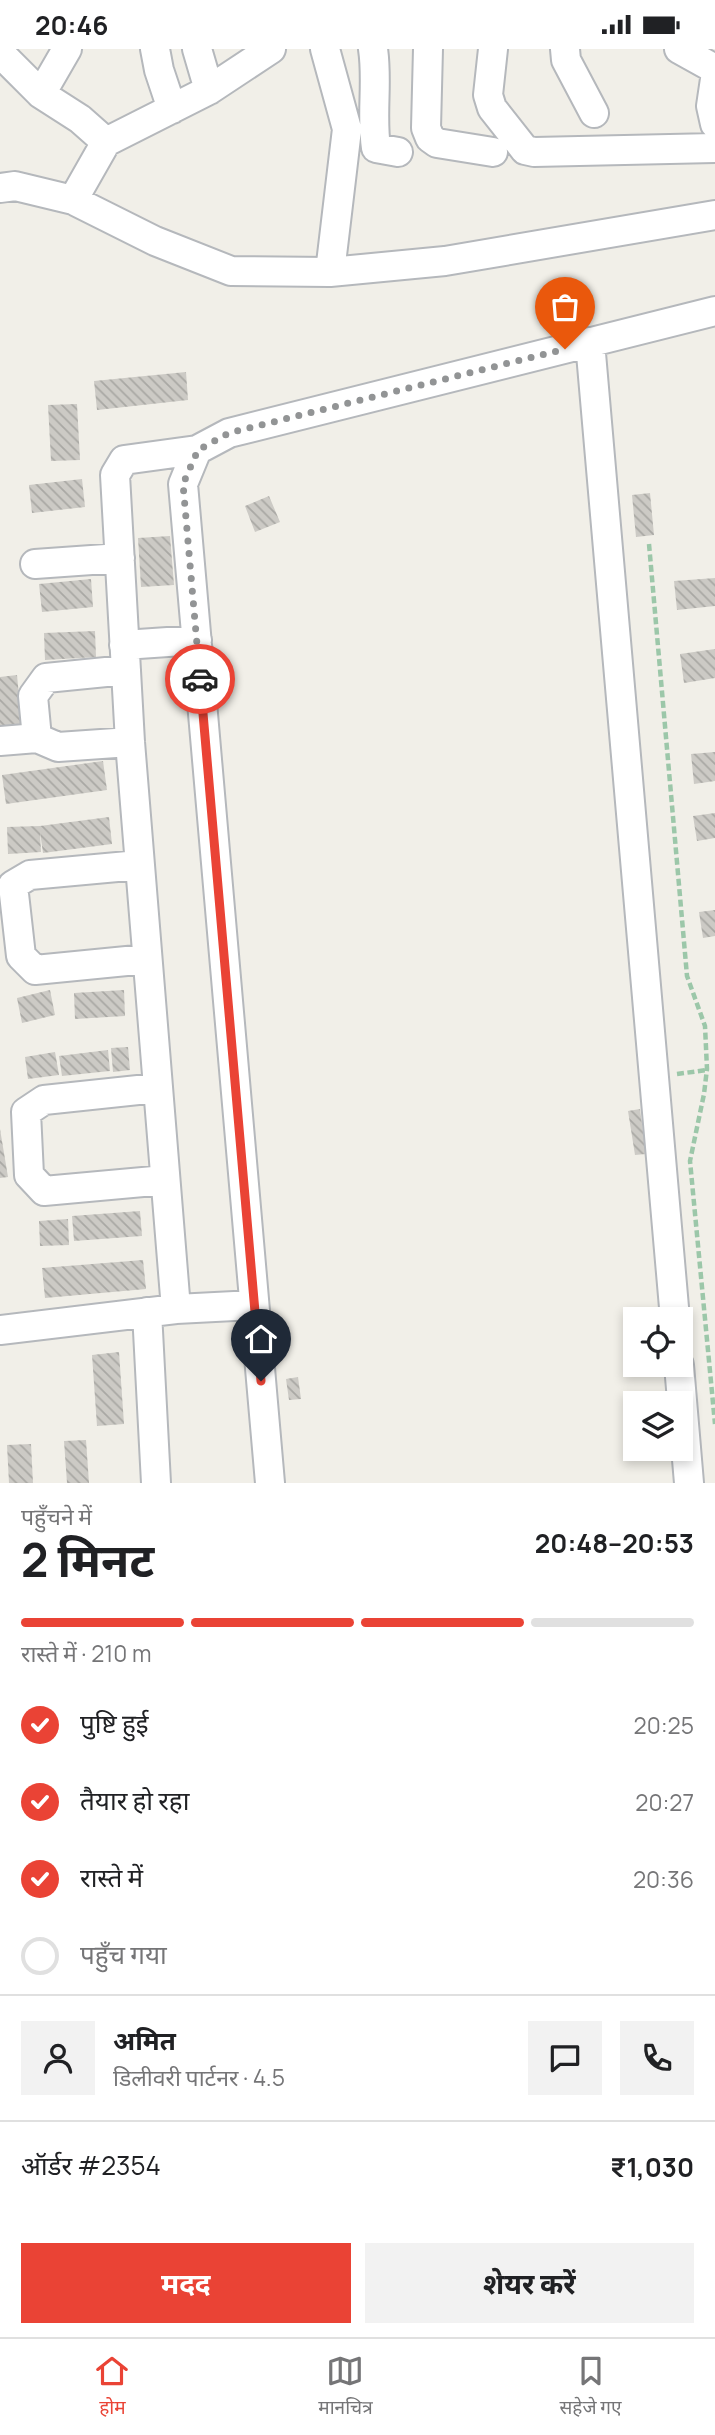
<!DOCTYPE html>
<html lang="hi">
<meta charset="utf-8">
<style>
:root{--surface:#fff;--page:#f2f2f2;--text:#202124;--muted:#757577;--line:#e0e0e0;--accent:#ea4335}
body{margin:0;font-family:Manrope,"Noto Sans Devanagari",sans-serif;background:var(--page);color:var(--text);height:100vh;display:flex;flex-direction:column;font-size:26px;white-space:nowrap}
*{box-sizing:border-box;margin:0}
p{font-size:23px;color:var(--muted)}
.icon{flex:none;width:38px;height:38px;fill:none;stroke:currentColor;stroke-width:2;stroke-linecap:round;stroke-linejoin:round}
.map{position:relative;height:1434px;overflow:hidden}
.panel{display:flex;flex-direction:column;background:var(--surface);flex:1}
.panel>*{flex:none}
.tools{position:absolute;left:623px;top:1258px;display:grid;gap:14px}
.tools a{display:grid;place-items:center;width:70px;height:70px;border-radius:0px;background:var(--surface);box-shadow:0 4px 10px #0003;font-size:35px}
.pin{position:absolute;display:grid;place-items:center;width:60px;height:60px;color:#fff;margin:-72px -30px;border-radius:50% 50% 50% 0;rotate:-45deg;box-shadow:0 0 7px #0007}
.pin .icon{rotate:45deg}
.courier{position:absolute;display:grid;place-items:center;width:70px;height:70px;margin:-35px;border:5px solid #ea4335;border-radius:50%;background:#fff;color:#222;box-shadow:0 2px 9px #0007}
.headline em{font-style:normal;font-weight:700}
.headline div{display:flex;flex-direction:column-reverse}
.headline{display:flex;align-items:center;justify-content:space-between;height:119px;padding:0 21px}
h1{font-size:46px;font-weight:700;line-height:52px}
.bar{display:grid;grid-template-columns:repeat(4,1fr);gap:10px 7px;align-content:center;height:84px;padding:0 21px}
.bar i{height:9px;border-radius:5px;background:var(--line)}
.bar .on{background:var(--accent)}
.bar p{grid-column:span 4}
.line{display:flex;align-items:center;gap:18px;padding:0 21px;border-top:2px solid var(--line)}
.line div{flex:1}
.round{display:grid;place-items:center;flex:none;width:74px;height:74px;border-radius:0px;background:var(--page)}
ol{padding:0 21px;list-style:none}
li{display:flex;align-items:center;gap:21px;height:77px}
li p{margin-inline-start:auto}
li .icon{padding:7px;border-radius:50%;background:var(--accent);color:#fff;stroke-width:4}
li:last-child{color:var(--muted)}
li i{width:38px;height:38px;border:4px solid var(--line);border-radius:50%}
.button{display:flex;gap:14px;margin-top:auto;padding:14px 21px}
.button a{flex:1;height:80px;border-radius:0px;background:var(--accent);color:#fff;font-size:28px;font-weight:700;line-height:80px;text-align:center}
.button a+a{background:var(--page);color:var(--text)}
.status{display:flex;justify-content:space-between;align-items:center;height:49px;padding:0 35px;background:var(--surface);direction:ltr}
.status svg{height:19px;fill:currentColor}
.tab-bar{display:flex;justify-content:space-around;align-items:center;height:98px;border-top:2px solid var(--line);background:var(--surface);font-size:19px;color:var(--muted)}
.tab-bar a{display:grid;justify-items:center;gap:4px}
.tab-bar .on{color:var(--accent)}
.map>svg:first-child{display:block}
</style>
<div class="status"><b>20:46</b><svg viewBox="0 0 49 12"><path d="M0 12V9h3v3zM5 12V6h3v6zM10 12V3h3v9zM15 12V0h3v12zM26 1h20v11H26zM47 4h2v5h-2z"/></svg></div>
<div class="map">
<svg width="715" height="1434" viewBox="0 0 715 1434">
<defs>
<pattern id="building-back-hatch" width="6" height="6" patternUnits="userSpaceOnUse" patternTransform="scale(1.75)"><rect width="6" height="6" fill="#cccac5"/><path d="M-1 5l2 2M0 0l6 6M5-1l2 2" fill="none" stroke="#a9a8a4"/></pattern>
</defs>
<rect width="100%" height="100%" fill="#f1efe8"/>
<path fill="url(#building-back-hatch)" d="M186,323L188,351L97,361L94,332Z
M77,355L80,411L51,412L48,356Z
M82,430L85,458L32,464L29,436Z
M650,444L654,486L636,488L632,446Z
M269,447L280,473L255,483L245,457Z
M170,487L174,536L141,538L138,489Z
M715,529V557L677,561L674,532Z
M91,530L93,558L42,563L39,535Z
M95,582L96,608L45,611L44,584Z
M715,600V629L684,634L680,605Z
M17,626L22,678L0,680V628Z
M715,703V732L694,735L691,705Z
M103,712L107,741L6,755L2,726Z
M715,764V789L697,792L693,767Z
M109,768L112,795L43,804L40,783L41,803L8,805L7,778L40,777Z
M715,861V887L703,889L699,863Z
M50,941L55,966L22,974L17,949Z
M124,941L125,967L75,970L74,944Z
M128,998L130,1021L113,1023L111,999Z
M108,1001L110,1022L62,1027L59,1007Z
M55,1003L59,1026L28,1030L25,1008Z
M640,1060L646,1105L635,1106L628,1062Z
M0,1080L8,1128L0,1129Z
M140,1162L142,1187L74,1192L72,1167Z
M68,1170L69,1196L40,1197L39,1172Z
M143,1211L146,1240L45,1249L42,1219Z
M119,1303L124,1375L97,1377L92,1306Z
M298,1328L301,1350L289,1351L286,1330Z
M86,1391L89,1434H67L64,1392Z
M31,1395L33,1434H9L7,1396Z"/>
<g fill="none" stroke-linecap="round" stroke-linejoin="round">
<defs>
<path id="minor" d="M155,0L159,21L172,60
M197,0L209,41
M325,0L347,80L330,223
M373,0C378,33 371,65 376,99L398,103
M428,0L426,79L430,89L437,94L493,103
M493,0L488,46L492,59L525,101L534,103L715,99
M565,0L566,11L594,64
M679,0L715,20
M0,4L41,45L80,70L106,93
M715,30L711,57L715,75
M41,45L67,0
M0,139L15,137L73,151L155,192L231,222L330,223L445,212L715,166
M73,151L106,93L209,41L271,0
M590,293L675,1270
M35,515L120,509
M124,596L197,591
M37,689L33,647L46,629L126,621
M0,692L37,689L58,698L130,693
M139,816L30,826L13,836L21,907L35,921L147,910
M157,1039L44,1051L26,1063L29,1126L44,1142L165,1131
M176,1260L130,693L115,426L124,411L197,401
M147,1263L156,1434
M0,1281L176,1260L254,1256
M679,1316L689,1434
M270,1434L183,435L197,401L229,384L715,262"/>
</defs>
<use href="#minor" stroke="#b5b8bc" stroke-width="32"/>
<path stroke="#9cc7a9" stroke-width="4.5" stroke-dasharray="7 3.5" stroke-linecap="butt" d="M649,495L687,927L705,977L707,1020L704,1045L690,1112L715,1375
M677,1025L707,1021"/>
<use href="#minor" stroke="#fff" stroke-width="28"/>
</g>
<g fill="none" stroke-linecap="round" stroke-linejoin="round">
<path stroke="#929495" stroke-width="7" stroke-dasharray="0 12.6" d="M200,630L183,435L198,401L229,384L565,300"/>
<path stroke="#ea4335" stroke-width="9" d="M200,630L261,1332"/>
</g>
</svg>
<div class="tools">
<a><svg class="icon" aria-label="locate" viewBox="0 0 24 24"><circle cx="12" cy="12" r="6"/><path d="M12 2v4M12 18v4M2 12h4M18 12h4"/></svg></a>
<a><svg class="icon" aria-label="layers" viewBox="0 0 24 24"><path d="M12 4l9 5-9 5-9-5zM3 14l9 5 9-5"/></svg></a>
</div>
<div class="pin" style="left:565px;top:300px;background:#ea580c"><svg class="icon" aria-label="bag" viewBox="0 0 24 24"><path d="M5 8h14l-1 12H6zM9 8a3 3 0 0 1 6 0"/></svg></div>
<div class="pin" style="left:261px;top:1332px;background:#1f2937"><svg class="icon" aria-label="home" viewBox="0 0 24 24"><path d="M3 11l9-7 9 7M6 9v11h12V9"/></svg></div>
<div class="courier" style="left:200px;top:630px"><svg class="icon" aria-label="car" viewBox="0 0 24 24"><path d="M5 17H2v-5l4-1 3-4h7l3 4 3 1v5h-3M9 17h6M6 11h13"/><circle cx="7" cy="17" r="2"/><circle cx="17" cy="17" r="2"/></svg></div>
</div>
<section class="panel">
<div class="headline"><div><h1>2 मिनट</h1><p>पहुँचने में</p></div><em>20:48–20:53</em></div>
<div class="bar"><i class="on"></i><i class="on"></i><i class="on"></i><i></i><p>रास्ते में · 210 m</p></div>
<ol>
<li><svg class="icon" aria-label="check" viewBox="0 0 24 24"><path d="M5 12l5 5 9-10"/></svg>पुष्टि हुई<p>20:25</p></li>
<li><svg class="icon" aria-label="check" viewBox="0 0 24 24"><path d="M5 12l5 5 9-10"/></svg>तैयार हो रहा<p>20:27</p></li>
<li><svg class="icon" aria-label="check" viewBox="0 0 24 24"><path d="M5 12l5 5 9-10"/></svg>रास्ते में<p>20:36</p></li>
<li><i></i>पहुँच गया</li>
</ol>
<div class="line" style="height:126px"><a class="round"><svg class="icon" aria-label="person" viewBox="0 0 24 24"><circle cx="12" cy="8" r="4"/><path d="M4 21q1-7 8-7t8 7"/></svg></a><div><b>अमित</b><p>डिलीवरी पार्टनर · 4.5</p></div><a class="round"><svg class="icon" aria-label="chat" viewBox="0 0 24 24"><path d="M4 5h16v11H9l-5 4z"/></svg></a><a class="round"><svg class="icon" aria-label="phone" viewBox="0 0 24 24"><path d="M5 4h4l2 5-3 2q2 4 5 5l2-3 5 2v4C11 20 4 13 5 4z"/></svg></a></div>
<div class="line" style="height:91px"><div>ऑर्डर #2354</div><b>₹1,030</b></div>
<div class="button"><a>मदद</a><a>शेयर करें</a></div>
</section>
<nav class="tab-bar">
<a class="on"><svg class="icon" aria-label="home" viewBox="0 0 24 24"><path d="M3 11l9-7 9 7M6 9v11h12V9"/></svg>होम</a>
<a><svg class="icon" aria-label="map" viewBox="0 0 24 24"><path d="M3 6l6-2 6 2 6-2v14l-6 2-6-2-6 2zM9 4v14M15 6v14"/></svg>मानचित्र</a>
<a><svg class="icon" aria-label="saved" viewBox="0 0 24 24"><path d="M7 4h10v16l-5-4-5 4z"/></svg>सहेजे गए</a>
</nav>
